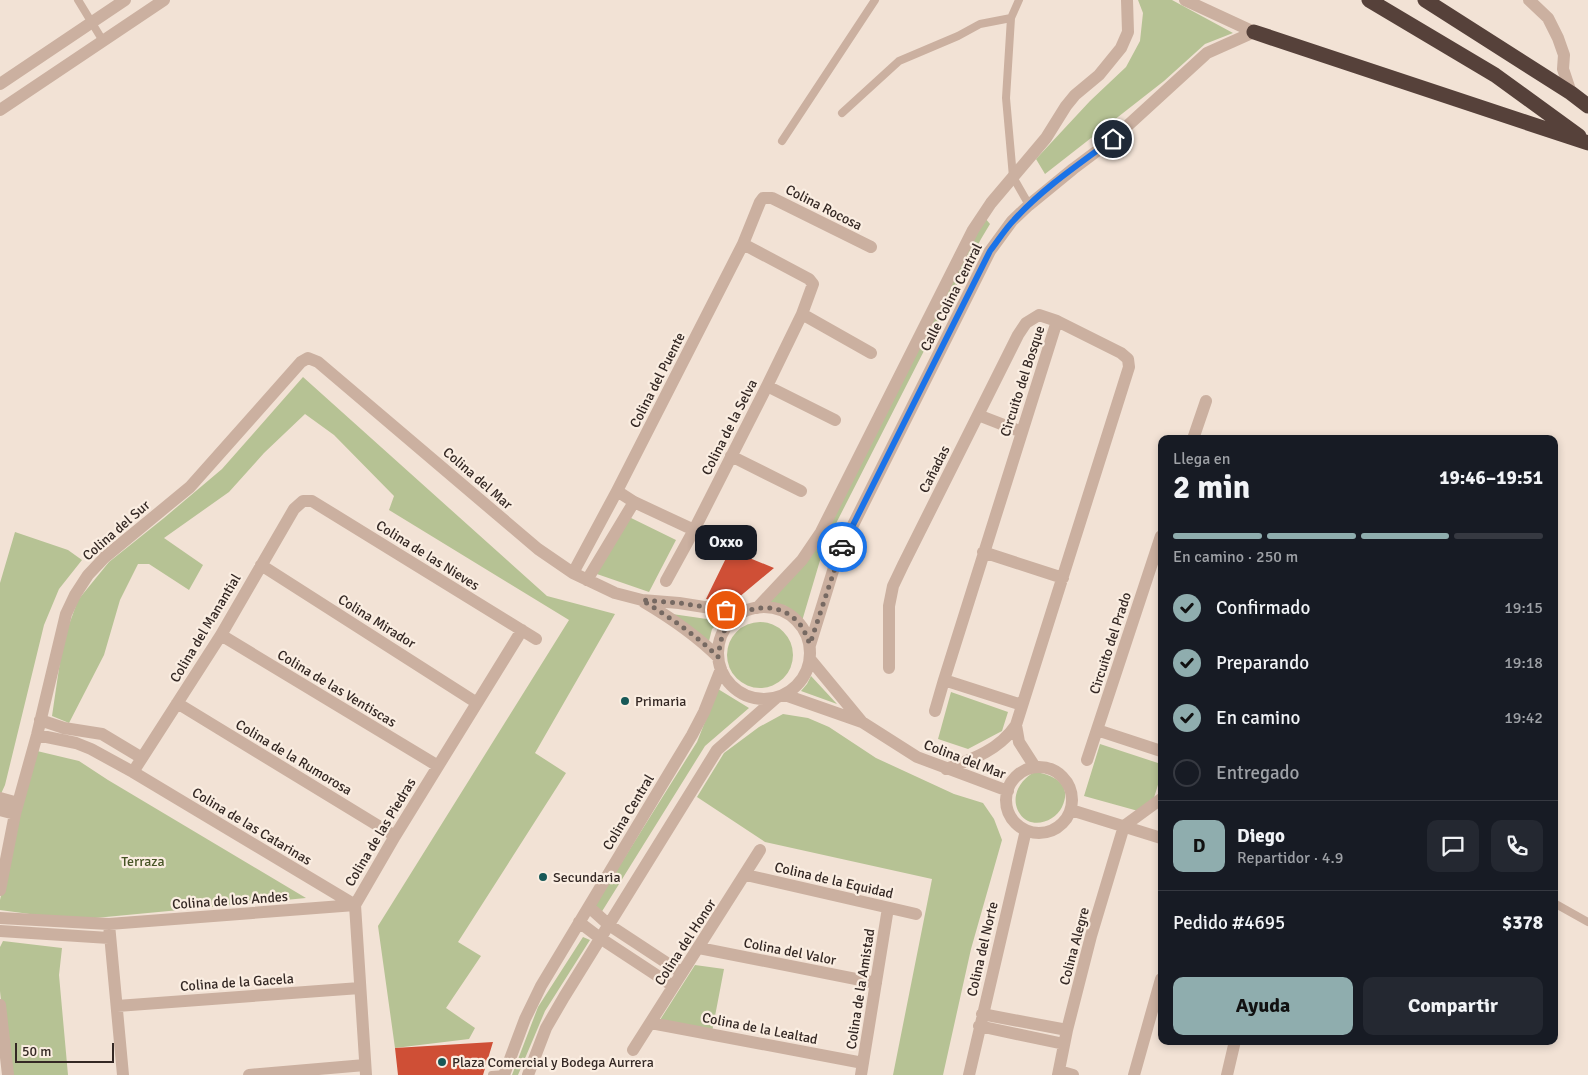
<!DOCTYPE html>
<html lang="es">
<meta charset="utf-8">
<style>
:root{--surface:#171b24;--page:#242831;--text:#f1f3f6;--muted:#9ea1a6;--line:#363941;--accent:#8fadae}
body{margin:0;font-family:Signika,sans-serif;background:var(--page);color:var(--text);height:100vh;display:flex;flex-direction:column;font-size:19px;white-space:nowrap}
*{box-sizing:border-box;margin:0}
p{font-size:16px;color:var(--muted)}
.icon{flex:none;width:28px;height:28px;fill:none;stroke:currentColor;stroke-width:2;stroke-linecap:round;stroke-linejoin:round}
.map{position:relative;flex:1;overflow:hidden}
.drawer{position:absolute;left:1158px;top:435px;width:400px;height:610px;display:flex;flex-direction:column;background:var(--surface);border-radius:10px;box-shadow:0 2px 8px #0003}
.drawer>*{flex:none}
.scale{position:absolute;left:15px;bottom:12px;width:99px;box-sizing:border-box;padding-left:5px;border:2px solid #342824;border-top:0;font-size:14px;line-height:18px;white-space:nowrap;color:#342824;-webkit-text-stroke:4px #faede1;paint-order:stroke}
.pin{position:absolute;display:grid;place-items:center;width:42px;height:42px;color:#fff;margin:-21px;border:2px solid #fff;border-radius:50%;box-shadow:0 1px 5px #0007}
.courier{position:absolute;display:grid;place-items:center;width:50px;height:50px;margin:-25px;border:4px solid #1a73e8;border-radius:50%;background:#fff;color:#222;box-shadow:0 1px 6px #0007}
.bubble{position:absolute;height:35px;border-radius:10px;background:var(--surface);box-shadow:0 2px 8px #0003;font-size:16px;font-weight:700;line-height:35px;text-align:center}
.overview em{font-style:normal;font-weight:700}
.overview div{display:flex;flex-direction:column-reverse}
.overview{display:flex;align-items:center;justify-content:space-between;height:85px;padding:0 15px}
h1{font-size:32px;font-weight:700;line-height:38px}
.bar{display:grid;grid-template-columns:repeat(4,1fr);gap:8px 5px;align-content:center;height:60px;padding:0 15px}
.bar i{height:6px;border-radius:4px;background:var(--line)}
.bar .on{background:var(--accent)}
.bar p{grid-column:span 4}
.line{display:flex;align-items:center;gap:12px;padding:0 15px;border-top:1px solid var(--line)}
.line div{flex:1}
.round{display:grid;place-items:center;flex:none;width:52px;height:52px;border-radius:10px;background:var(--page)}
ol{padding:0 15px;list-style:none}
li{display:flex;align-items:center;gap:15px;height:55px}
li p{margin-inline-start:auto}
li .icon{padding:5px;border-radius:50%;background:var(--accent);color:#111;stroke-width:4}
li:last-child{color:var(--muted)}
li i{width:28px;height:28px;border:2px solid var(--line);border-radius:50%}
.action{display:flex;gap:10px;margin-top:auto;padding:10px 15px}
.action a{flex:1;height:58px;border-radius:10px;background:var(--accent);color:#111;font-size:20px;font-weight:700;line-height:58px;text-align:center}
.action a+a{background:var(--page);color:var(--text)}
.map>svg:first-child{display:block}
</style>
<div class="map">
<svg width="1588" height="1075" viewBox="0 0 1588 1075">
<rect width="100%" height="100%" fill="#f2e2d5"/>
<path fill="#b6c294" d="M1138,0H1172L1233,33L1205,44L1164,81L1045,174L1036,159L1090,101L1126,67L1140,41L1143,13Z
M985,218L990,224L981,239L824,547L802,621L786,606L769,603L817,547Z
M303,377L547,596L615,614L535,753L566,773L458,942L481,956L446,1008L475,1028L469,1039L395,1048L378,926L569,620L389,510L394,496L334,435L305,414L264,453L229,492L164,538L203,565L189,590L149,564H138L120,600L104,655L69,723L52,716L63,641L78,600L109,562L164,518L222,469Z
M627,516L676,540L649,592L594,573Z
M15,532L68,550L82,560L59,589L44,625L5,785L0,796V583Z
M672,614L721,621L712,629L708,645Z
M727 655a33 33 0 1 1 66 0a33 33 0 1 1-66 0Z
M811,676L837,704L801,691L807,684Z
M718,689L749,708L705,746L601,913L593,908L697,742Z
M951,692L1008,712L1002,731L968,749L938,739Z
M783,714L808,718L829,727L876,758L954,794L983,803L994,819L1002,840L971,949L943,1075H893L932,879L765,842L697,797L724,753L759,727Z
M1100,744L1161,764V775L1149,814L1084,796Z
M37,751L79,761L108,780L306,898L74,920L0,910V900L19,814Z
M1035,772C1054,775 1073,784 1062,807C1055,822 1031,830 1020,814C1009,798 1020,779 1035,772Z
M583,937L590,940L545,1011L518,1075H512L538,1007Z
M3,941L62,948L59,975L68,1075H9L0,991V947Z
M695,965L724,969L712,1032L660,1020Z"/>
<path fill="#cf4f36" d="M730,550L774,568L732,603L706,599Z
M493,1042L483,1075H398L395,1048Z"/>
<g fill="none" stroke-linecap="round" stroke-linejoin="round">
<path stroke="#cbb0a0" stroke-width="8" d="M78,0L103,41
M1019,0L1011,18L1006,98L1013,177L1029,205
M842,113L899,61L958,36L980,24L1011,18
M782,141L875,0
M1554,903L1588,922
M492,1075L505,1074"/>
<path stroke="#cbb0a0" stroke-width="12" d="M1185,0L1254,32
M1529,0L1548,18L1558,38L1564,55L1563,69L1571,93
M0,84L125,0
M0,110L164,0
M802,314L871,353
M767,386L835,420
M978,415L1022,432
M1193,439L1206,401
M731,456L801,491
M617,491L634,502L694,530
M983,552L1063,578
M261,565L477,703
M573,573L617,491L743,244L760,202L763,198H772L871,247
M587,580L634,502
M666,581L694,530L767,386L802,314L813,284L809,279L743,244
M644,602C671,618 696,635 718,657
M718 653a46 46 0 1 1 92 0a46 46 0 1 1-92 0Z
M757,608L802,560L821,532L973,230L991,203L1046,138L1066,106L1075,95L1099,75L1121,48L1128,32L1127,0
M221,635L438,766
M810,645L836,561L848,535L990,251L1012,221L1029,205L1073,169L1113,139L1207,53L1254,32
M810,659L862,722
M889,668V606L893,586L903,565L1018,335L1026,323L1039,315L1057,321L1121,353L1128,359L1129,367L1016,725C999,750 973,759 946,769
M785,695L862,722L917,757L1008,791
M177,703L395,836
M1022,705L944,680L1057,321
M935,711L944,680
M40,720L64,728L102,734L142,758
M1016,725L1019,742L1035,767
M1097,730L1161,751
M37,735L76,743L91,749L133,772L355,905
M1087,760L1161,536
M1006 800a33 33 0 1 1 66 0a33 33 0 1 1-66 0Z
M133,772L221,635L294,509L303,501H312L536,639
M0,798L18,803
M0,810L15,814
M1071,810L1161,838
M746,875L916,914
M0,890L15,814L37,735L66,614L75,595L88,575L105,557L190,487L301,362L308,358L318,362L538,549L573,573L615,593L642,600L679,603L742,613
M589,907L609,925L682,973
M0,918L109,924L355,905
M579,922L600,938L673,986
M109,924L123,1075
M0,931L109,938
M699,948L876,983
M0,1005L8,1075
M117,1006L360,988
M982,1014L1067,1030
M651,1023L863,1063
M979,1026L1064,1044
M633,1050L760,850
M1059,1071L1073,1075
M249,1075L365,1065
M366,1075L355,905L395,836L522,630
M504,1075L525,1019L541,986L692,735L704,712L721,669
M528,1075L546,1028L564,997L717,750L776,698
M861,1075L888,908
M969,1075L1026,830
M1058,1075L1067,1030L1091,936L1124,826L1161,799
M1134,1075L1161,979
M1227,1075L1235,1041"/>
<path stroke="#56413a" stroke-width="15" d="M1369,0L1495,75L1579,136
M1425,0L1571,93L1588,106
M1254,32L1588,143"/>
</g>
<g fill="none" stroke-linecap="round" stroke-linejoin="round">
<path stroke="#766962" stroke-width="5" stroke-dasharray="0 9" d="M726,610L679,603L642,600C669,617 695,634 718,657C720,646 721,634 728,624C745,604 779,602 797,621C804,628 806,636 810,644L842,547"/>
<path stroke="#1a73e8" stroke-width="6" d="M842,547L990,251C998,241 1005,229 1014,220C1042,189 1079,164 1113,139"/>
</g>
<g fill="#175857" stroke="#faede1" stroke-width="2">
<circle cx="625" cy="701" r="5"/>
<circle cx="543" cy="877" r="5"/>
<circle cx="442" cy="1062" r="5"/>
</g>
<g text-anchor="middle" stroke-width="4.5" stroke-linejoin="round" paint-order="stroke">
<g font-size="14" fill="#342824" stroke="#faede1">
<text transform="translate(824 207) rotate(27)" y="5">Colina Rocosa</text>
<text transform="translate(951 297) rotate(-63)" y="5">Calle Colina Central</text>
<text transform="translate(657 380) rotate(-63)" y="5">Colina del Puente</text>
<text transform="translate(1022 381) rotate(-72)" y="5">Circuito del Bosque</text>
<text transform="translate(729 427) rotate(-63)" y="5">Colina de la Selva</text>
<text transform="translate(934 469) rotate(-63)" y="5">Cañadas</text>
<text transform="translate(478 478) rotate(41)" y="5">Colina del Mar</text>
<text transform="translate(116 530) rotate(-41)" y="5">Colina del Sur</text>
<text transform="translate(428 555) rotate(32)" y="5">Colina de las Nieves</text>
<text transform="translate(377 621) rotate(32)" y="5">Colina Mirador</text>
<text transform="translate(205 628) rotate(-59)" y="5">Colina del Manantial</text>
<text transform="translate(1110 643) rotate(-72)" y="5">Circuito del Prado</text>
<text transform="translate(337 688) rotate(31)" y="5">Colina de las Ventiscas</text>
<text transform="translate(294 757) rotate(31)" y="5">Colina de la Rumorosa</text>
<text transform="translate(965 759) rotate(21)" y="5">Colina del Mar</text>
<text transform="translate(628 812) rotate(-59)" y="5">Colina Central</text>
<text transform="translate(252 826) rotate(31)" y="5">Colina de las Catarinas</text>
<text transform="translate(380 832) rotate(-59)" y="5">Colina de las Piedras</text>
<text transform="translate(834 880) rotate(13)" y="5">Colina de la Equidad</text>
<text transform="translate(230 900) rotate(-4)" y="5">Colina de los Andes</text>
<text transform="translate(685 942) rotate(-57)" y="5">Colina del Honor</text>
<text transform="translate(1074 946) rotate(-75)" y="5">Colina Alegre</text>
<text transform="translate(982 949) rotate(-77)" y="5">Colina del Norte</text>
<text transform="translate(790 951) rotate(11)" y="5">Colina del Valor</text>
<text transform="translate(237 982) rotate(-4)" y="5">Colina de la Gacela</text>
<text transform="translate(860 989) rotate(-81)" y="5">Colina de la Amistad</text>
<text transform="translate(760 1028) rotate(11)" y="5">Colina de la Lealtad</text>
</g>
<g font-size="14" fill="#342824" stroke="#faede1" text-anchor="start">
<text x="635" y="706">Primaria</text>
<text x="553" y="882">Secundaria</text>
<text x="452" y="1067">Plaza Comercial y Bodega Aurrera</text>
</g>
<g font-size="14" fill="#475426" stroke="#faede1">
<text x="143" y="866">Terraza</text>
</g>
</g>
</svg>
<div class="scale">50 m</div>
<div class="pin" style="left:726px;top:610px;background:#ea580c"><svg class="icon" aria-label="bag" viewBox="0 0 24 24"><path d="M5 8h14l-1 12H6zM9 8a3 3 0 0 1 6 0"/></svg></div>
<div class="pin" style="left:1113px;top:139px;background:#1f2937"><svg class="icon" aria-label="home" viewBox="0 0 24 24"><path d="M3 11l9-7 9 7M6 9v11h12V9"/></svg></div>
<div class="courier" style="left:842px;top:547px"><svg class="icon" aria-label="car" viewBox="0 0 24 24"><path d="M5 17H2v-5l4-1 3-4h7l3 4 3 1v5h-3M9 17h6M6 11h13"/><circle cx="7" cy="17" r="2"/><circle cx="17" cy="17" r="2"/></svg></div>
<div class="bubble" style="left:695px;top:525px;width:62px">Oxxo</div>
<section class="drawer">
<div class="overview"><div><h1>2 min</h1><p>Llega en</p></div><em>19:46–19:51</em></div>
<div class="bar"><i class="on"></i><i class="on"></i><i class="on"></i><i></i><p>En camino · 250 m</p></div>
<ol>
<li><svg class="icon" aria-label="check" viewBox="0 0 24 24"><path d="M5 12l5 5 9-10"/></svg>Confirmado<p>19:15</p></li>
<li><svg class="icon" aria-label="check" viewBox="0 0 24 24"><path d="M5 12l5 5 9-10"/></svg>Preparando<p>19:18</p></li>
<li><svg class="icon" aria-label="check" viewBox="0 0 24 24"><path d="M5 12l5 5 9-10"/></svg>En camino<p>19:42</p></li>
<li><i></i>Entregado</li>
</ol>
<div class="line" style="height:90px"><b class="round" style="background:var(--accent);color:#111">D</b><div><b>Diego</b><p>Repartidor · 4.9</p></div><a class="round"><svg class="icon" aria-label="chat" viewBox="0 0 24 24"><path d="M4 5h16v11H9l-5 4z"/></svg></a><a class="round"><svg class="icon" aria-label="phone" viewBox="0 0 24 24"><path d="M5 4h4l2 5-3 2q2 4 5 5l2-3 5 2v4C11 20 4 13 5 4z"/></svg></a></div>
<div class="line" style="height:65px"><div>Pedido #4695</div><b>$378</b></div>
<div class="action"><a>Ayuda</a><a>Compartir</a></div>
</section>
</div>
